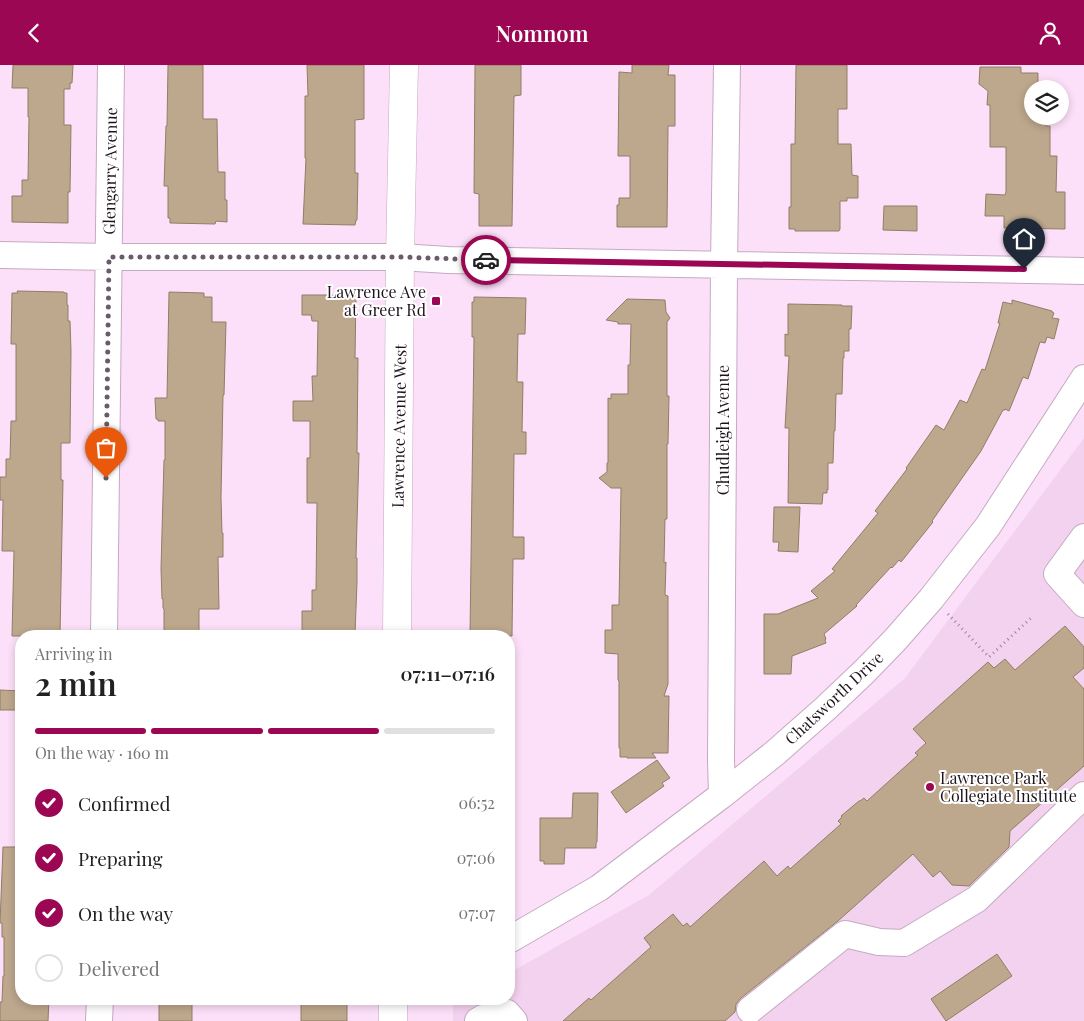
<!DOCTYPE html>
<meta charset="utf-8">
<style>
:root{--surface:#fff;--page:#f2f2f2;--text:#222;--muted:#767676;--line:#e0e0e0;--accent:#9c0754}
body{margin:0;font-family:"Playfair Display",serif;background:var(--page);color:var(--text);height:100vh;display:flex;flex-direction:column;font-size:19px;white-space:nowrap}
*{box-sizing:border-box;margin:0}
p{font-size:16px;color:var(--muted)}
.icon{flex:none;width:28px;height:28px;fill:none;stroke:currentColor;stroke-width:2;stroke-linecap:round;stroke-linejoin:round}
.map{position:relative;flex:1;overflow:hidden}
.drawer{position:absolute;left:15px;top:565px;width:500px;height:375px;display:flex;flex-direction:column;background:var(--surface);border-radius:20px;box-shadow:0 2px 8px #0003}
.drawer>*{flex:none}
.fabs{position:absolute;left:1024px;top:15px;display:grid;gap:10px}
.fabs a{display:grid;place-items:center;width:45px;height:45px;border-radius:50%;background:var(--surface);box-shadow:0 2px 8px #0003;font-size:25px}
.pin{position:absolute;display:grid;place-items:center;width:42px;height:42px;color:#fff;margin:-51px -21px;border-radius:50% 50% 50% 0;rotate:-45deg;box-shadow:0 0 5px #0007}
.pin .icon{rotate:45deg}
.courier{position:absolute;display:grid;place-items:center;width:50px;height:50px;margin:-25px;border:4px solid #9c0754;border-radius:50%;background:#fff;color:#222;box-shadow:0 1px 6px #0007}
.headline em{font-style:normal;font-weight:600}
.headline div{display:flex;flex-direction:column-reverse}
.headline{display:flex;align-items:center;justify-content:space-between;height:85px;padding:0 20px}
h1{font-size:32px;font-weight:600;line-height:38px}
.bar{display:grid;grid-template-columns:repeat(4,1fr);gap:8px 5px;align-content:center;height:60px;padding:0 20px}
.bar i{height:6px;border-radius:4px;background:var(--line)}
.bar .current{background:var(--accent)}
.bar p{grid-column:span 4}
ol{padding:0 20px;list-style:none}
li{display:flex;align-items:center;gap:15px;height:55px}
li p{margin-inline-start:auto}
li .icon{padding:5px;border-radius:50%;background:var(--accent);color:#fff;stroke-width:4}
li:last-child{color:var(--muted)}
li i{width:28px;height:28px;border:2px solid var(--line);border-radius:50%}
header{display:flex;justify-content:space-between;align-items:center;height:65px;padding:0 20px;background:var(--accent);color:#fff;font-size:22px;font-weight:600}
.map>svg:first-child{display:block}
</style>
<header><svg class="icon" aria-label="back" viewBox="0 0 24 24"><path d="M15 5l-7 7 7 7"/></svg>Nomnom<svg class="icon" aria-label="person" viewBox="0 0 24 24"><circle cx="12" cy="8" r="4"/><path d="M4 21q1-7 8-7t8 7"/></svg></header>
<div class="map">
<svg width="1084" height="956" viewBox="0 0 1084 956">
<rect width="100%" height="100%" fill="#fce0f9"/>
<path fill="#f3d2f0" d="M1084,373V956H453V938L462,934H509V908L649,830L905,613Z"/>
<path fill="#bda78d" stroke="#937d65" d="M13,0H73L72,18H70V24H64V60H71L70,127H68V158L12,157V131H22V115H28L29,52H28V23H12Z
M168,0H203V54H217L218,107H225V135H227V157L216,156L215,159L170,158V153H168V121H164L166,61H167Z
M307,0H364V54L355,55V108H358L357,155H356L355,160L303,159L306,93H305V31H308Z
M475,0H521V30L514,31L512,161H479V129L474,128Z
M632,0H669L668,10H675V61H668V64L667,162H617V140H619V133H630V91H618L619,7L632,8Z
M796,0H847V44H838V79H851L852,110L858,111V133H847V136H840V164L839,166H795V164H789V142H791V79H795Z
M980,2H1021V8H1038V22H1039V24H1032V51H1046V61H1050V91H1057L1056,127H1065V164L1004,163V151H985L986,129L1005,130L1006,127V82H990V40H987L988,26L979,19Z
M884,141H917V166L883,165Z
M17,226L64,227V228H67V240H68V256H70L71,286L70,378H61V415H63L60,571H12L14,486H2L3,435H0V412H6V394H10L11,356H16V279H11L12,228H18Z
M169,227L204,228V232H212V257H226L224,330H223L221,432L222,468H223V492H218L219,544H199V571H164V544L163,543V534H162L161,504L164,395H165V356H158V354H156L155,333H167Z
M302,230H356L355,293H358L357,388H359L356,493H357V517L355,569H349V570H302V546H312V525H316L317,438H307V393H310V356H293V336H313L312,311H317L318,256H312L311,250H302Z
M474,232L526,233L525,269H518L517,317H523L522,367H526V389H514L513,472H524V494H513L512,571L470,570L474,272H472V237H474Z
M627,234L665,235L666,247L670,253L667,257V331H669L668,379H667V454H665L664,498L666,497L665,530L668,531V619L664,631H669L668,688H652L656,693H627V692H620V683H619V616L618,615V589L605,588V565H612V540H619L621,423H611L599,413L607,407V398H608V333L611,334V329H628V300H630L631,259H618V257L606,255Z
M1012,235L1052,246V247L1054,248L1052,253L1059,254L1054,274L1047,272L1045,278L1040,277L1028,314L1023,312L1009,346L1005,344V345H1003L981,386L932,456L933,457L901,497L899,495L892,503L891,502L856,540L857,541L824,569L826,574L825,575L826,578L792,591L791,609H764V549H778L818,533L811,526L835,506L832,504L878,448L875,446L907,404L906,403L936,360L944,365L960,335L967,338L982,304L985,305L1000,258H998L1003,237L1012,239Z
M788,239L842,240V241H852L851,264H849V286H844V293H843L842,329H836L835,366H834L833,398H828V425L827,424V428H823L822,439L788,438L789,363H785L789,291H785V269L788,270Z
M774,442H800L798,487L778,486L779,477H773Z
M1065,561L1084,582V603L1073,612L1084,624V701L1010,766L1009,782L969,821L952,820L940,806L933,812L913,789L838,856L741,933L736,939L735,947L725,956H563L589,933L591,935L651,882L644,873L673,849L683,861L687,858L690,862L764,796L777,811L788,801L790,804L841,759L838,756L842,752L841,751L859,736H860L864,733L867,736L918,690L915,688L926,678L913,664L988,597L994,603L1005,594L1015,605Z
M0,625L21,626V645H0Z
M657,695L670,713L662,718L664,721L626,748L611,727Z
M573,728H598L597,777L596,778V783H565L564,799H544V796H540V753H572Z
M3,782H21V934H49L48,956H0V937H2L3,911H4V872H2V858H0Z
M997,889L1012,911L946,956L931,934Z
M159,934H192V956H159Z
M301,934H347V956H301Z"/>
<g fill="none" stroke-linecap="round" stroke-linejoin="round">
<defs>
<path id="minor" d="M0,190L109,192H400L448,195L1084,206
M1084,472L1057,509L1084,539
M104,571L111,0
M722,730L721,695L724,199L727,0
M509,875L599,823L722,730L775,688L826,643L865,606L895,575L931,534L988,461L1084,313
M750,945L845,869L879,877L904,878L977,834L1084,730
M99,956L100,934
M478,956L483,953L507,948L514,956"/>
<path id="major" d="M397,571L400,192L404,0
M393,956V934"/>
</defs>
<use href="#minor" stroke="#c4aac1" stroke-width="28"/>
<use href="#major" stroke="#c4aac1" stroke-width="29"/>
<path stroke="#9a8698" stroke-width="3" stroke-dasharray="1 4" stroke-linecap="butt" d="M948,549L989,592L1031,553"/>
<use href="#minor" stroke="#fff" stroke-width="26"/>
<use href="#major" stroke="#fff" stroke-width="28"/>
</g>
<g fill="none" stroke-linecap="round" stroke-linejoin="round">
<path stroke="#6a5b69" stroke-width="5" stroke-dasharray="0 9" d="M106,413L109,192H400L486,195"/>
<path stroke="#9c0754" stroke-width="6" d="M486,195L1024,204"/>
</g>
<g fill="#9c0754" stroke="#fff" stroke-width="2">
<rect x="431" y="231" width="10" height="10" rx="2.5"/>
<circle cx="930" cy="722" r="5"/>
</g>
<g text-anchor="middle" stroke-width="4" stroke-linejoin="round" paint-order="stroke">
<g font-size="16" fill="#1c131b" stroke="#fff">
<text transform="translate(110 106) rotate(-89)" y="6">Glengarry Avenue</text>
<text transform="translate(399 361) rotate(-89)" y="6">Lawrence Avenue West</text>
<text transform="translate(723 365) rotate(-90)" y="6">Chudleigh Avenue</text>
<text transform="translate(834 633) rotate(-43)" y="6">Chatsworth Drive</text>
</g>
<g font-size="16" fill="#1c131b" stroke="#fff" text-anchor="end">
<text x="426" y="233">Lawrence Ave<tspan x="426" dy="18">at Greer Rd</tspan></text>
<text x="940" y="719" text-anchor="start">Lawrence Park<tspan x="940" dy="18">Collegiate Institute</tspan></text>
</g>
</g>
</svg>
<div class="fabs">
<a><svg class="icon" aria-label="layers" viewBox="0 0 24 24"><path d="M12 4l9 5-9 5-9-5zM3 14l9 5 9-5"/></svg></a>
</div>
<div class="pin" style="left:106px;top:413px;background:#ea580c"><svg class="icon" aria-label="bag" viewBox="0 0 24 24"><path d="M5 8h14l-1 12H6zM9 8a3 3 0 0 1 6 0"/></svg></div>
<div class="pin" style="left:1024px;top:204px;background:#1f2937"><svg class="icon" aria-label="home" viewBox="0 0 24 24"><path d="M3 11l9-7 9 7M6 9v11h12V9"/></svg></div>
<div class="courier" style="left:486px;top:195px"><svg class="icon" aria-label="car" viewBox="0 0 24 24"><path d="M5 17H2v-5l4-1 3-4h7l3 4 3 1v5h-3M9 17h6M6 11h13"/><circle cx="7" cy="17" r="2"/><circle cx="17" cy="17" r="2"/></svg></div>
<section class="drawer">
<div class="headline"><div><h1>2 min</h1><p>Arriving in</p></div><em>07:11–07:16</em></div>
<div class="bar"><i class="current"></i><i class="current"></i><i class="current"></i><i></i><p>On the way · 160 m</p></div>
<ol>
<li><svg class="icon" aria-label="check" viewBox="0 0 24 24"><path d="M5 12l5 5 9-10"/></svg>Confirmed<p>06:52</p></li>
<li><svg class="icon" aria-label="check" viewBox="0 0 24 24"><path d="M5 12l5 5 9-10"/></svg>Preparing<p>07:06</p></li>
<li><svg class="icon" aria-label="check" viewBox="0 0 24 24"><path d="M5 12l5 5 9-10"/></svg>On the way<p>07:07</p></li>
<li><i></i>Delivered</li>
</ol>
</section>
</div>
